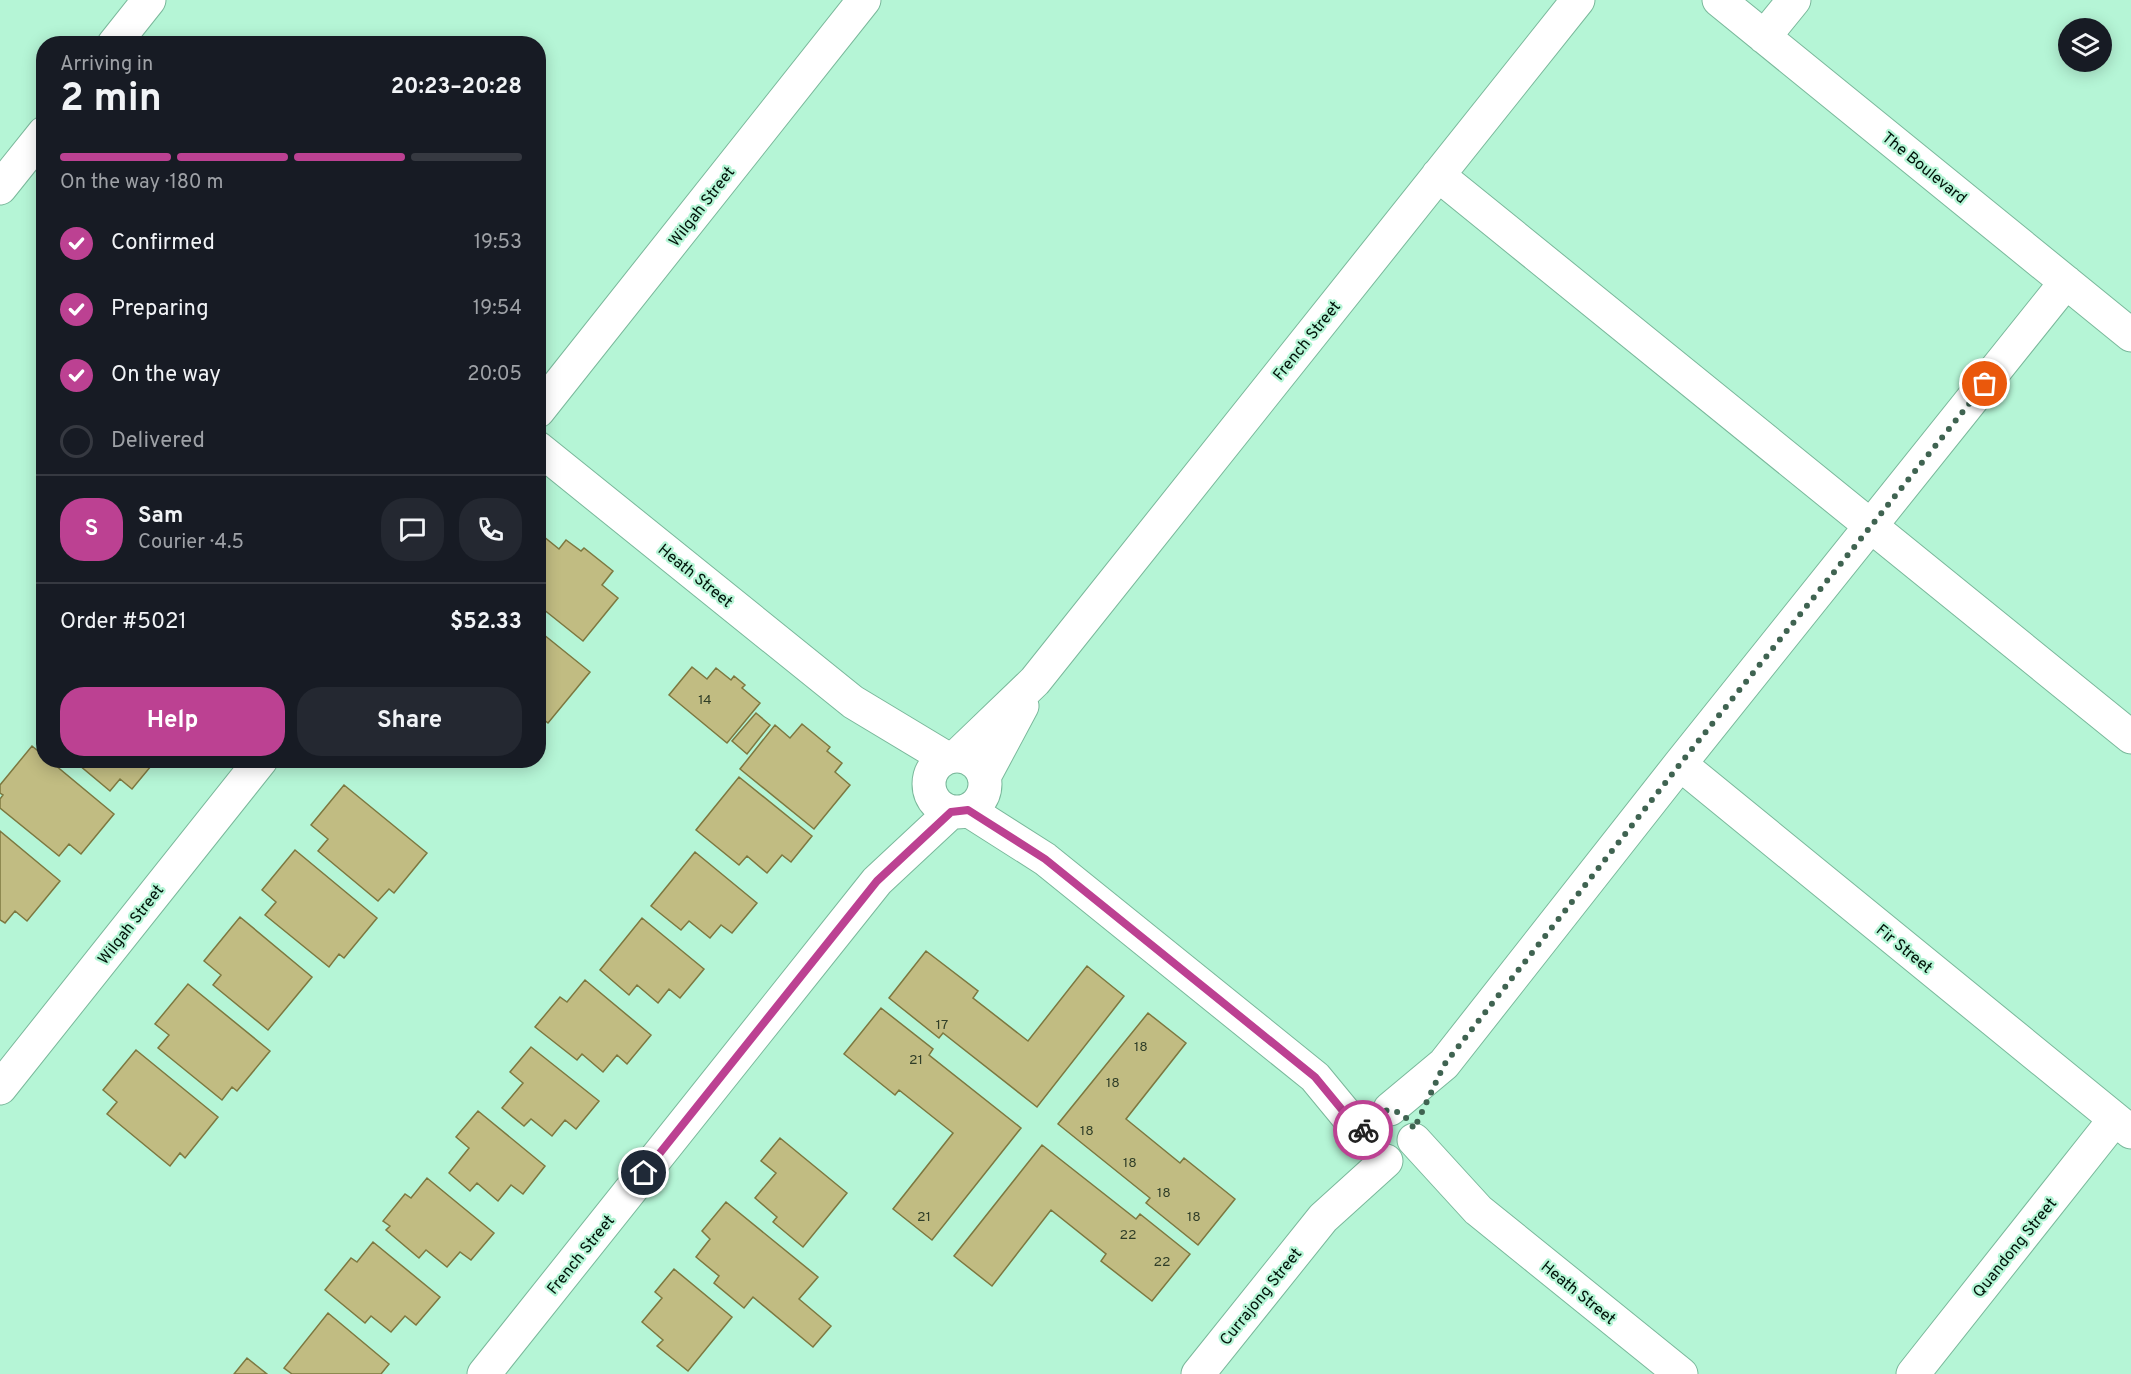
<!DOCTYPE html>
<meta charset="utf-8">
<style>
:root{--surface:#171b24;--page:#242831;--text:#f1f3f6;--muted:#9ea1a6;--line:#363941;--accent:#bc4192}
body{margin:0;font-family:Overpass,sans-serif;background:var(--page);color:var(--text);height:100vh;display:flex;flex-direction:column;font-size:22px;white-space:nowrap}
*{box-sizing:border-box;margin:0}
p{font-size:20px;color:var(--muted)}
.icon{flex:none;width:33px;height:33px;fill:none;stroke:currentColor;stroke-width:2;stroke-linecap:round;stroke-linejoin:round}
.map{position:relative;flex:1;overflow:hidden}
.details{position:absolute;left:36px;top:36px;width:510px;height:732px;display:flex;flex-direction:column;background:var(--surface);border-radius:24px;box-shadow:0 3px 15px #0003}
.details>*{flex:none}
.buttons{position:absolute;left:2058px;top:18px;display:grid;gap:12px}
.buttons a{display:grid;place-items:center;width:54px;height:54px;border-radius:50%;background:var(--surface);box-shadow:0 3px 15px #0003;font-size:30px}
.pin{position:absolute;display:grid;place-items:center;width:51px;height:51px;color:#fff;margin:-26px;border:3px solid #fff;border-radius:50%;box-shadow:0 2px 6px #0007}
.courier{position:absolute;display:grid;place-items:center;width:60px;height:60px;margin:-30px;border:4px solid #bc4192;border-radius:50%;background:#fff;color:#222;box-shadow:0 2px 8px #0007}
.overview em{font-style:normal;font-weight:700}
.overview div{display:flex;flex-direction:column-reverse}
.overview{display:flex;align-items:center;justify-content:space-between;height:102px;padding:0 24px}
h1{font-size:39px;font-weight:700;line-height:45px}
.bar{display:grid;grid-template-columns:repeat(4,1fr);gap:9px 6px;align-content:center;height:72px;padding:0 24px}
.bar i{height:8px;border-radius:4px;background:var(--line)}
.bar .active{background:var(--accent)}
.bar p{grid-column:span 4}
.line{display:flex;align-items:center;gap:15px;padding:0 24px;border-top:2px solid var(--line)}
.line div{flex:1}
.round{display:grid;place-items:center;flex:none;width:63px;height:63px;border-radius:24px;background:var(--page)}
ol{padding:0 24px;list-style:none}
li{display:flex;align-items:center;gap:18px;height:66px}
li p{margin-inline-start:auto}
li .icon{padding:6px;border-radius:50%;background:var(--accent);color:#fff;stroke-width:4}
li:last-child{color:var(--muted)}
li i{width:33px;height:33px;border:3px solid var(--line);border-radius:50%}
.button{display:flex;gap:12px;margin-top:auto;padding:12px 24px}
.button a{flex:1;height:69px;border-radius:24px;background:var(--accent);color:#fff;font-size:24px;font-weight:700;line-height:69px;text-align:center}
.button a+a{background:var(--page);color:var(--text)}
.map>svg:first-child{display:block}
</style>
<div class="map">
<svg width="2131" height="1374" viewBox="0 0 2131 1374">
<rect width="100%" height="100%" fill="#b5f5d6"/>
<path fill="#c1bc82" stroke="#7d7840" stroke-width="1.5" d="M543,536L559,549L566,540L581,551L584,548L613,571L602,585L618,598L583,641L538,605V542Z
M538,630L590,672L548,723L538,715Z
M692,667L707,679L716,668L731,680L734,676L745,685L742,688L760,703L727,743L669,695Z
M756,713L770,725L747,754L732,741Z
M802,724L830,747L827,751L842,763L835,772L850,785L814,829L740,769L775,725L790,738Z
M32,746L44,756V760H49L114,814L81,854L69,844L59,856L0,808V799L3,795L0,793V785Z
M73,760H156L132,789L120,779L110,791Z
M739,777L812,836L791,862L782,855L767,873L747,856L739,865L696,830Z
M344,785L427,853L394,893L389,889L378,901L318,851L328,839L311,825Z
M0,831L60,881L27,921L15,911L5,923L0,920Z
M295,850L377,918L344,958L339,954L329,967L265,915L276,902L262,890Z
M695,852L757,903L732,933L721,925L710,938L689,921L681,930L651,906Z
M240,917L312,977L268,1030L213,985L221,975L204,961Z
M642,918L704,969L680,998L669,989L658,1003L637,985L629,995L600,970Z
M926,951L978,991L973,998L1028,1041L1087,966L1124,996L1037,1107L943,1033L939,1038L889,998Z
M585,980L651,1035L627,1064L617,1055L603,1072L582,1054L577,1060L535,1027L560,997L567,1002Z
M188,984L270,1051L237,1091L232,1087L222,1100L158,1048L169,1035L155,1024Z
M881,1008L933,1049L929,1055L1021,1128L932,1240L893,1209L953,1133L899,1090L895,1095L844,1054Z
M1148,1013L1186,1043L1126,1119L1180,1163L1184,1158L1235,1199L1198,1245L1146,1203L1150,1198L1058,1124Z
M531,1047L599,1101L576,1129L565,1120L552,1136L531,1119L524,1126L502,1108L523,1083L510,1072Z
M136,1050L218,1117L185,1158L180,1153L170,1166L107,1114L117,1102L103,1090Z
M478,1111L545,1166L523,1194L511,1185L498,1201L477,1183L470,1191L449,1173L469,1148L456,1137Z
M780,1138L847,1193L803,1247L773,1222L777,1217L755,1198L776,1173L761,1161Z
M1042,1145L1136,1219L1140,1214L1190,1254L1152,1301L1101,1261L1106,1254L1051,1210L992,1286L954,1256Z
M427,1178L494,1233L471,1260L460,1252L447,1267L426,1250L419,1258L386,1230L390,1226L383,1221L405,1194L411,1198Z
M726,1202L818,1277L799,1299L831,1326L813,1347L753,1297L744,1308L714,1283L719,1276L696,1257L710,1239L702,1231Z
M373,1242L440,1297L416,1325L405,1316L391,1332L371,1316L365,1323L325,1290L351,1258L357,1262Z
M674,1269L732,1317L688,1371L657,1346L663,1340L642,1322L662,1298L655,1292Z
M328,1313L389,1364L381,1374H292L284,1368Z
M247,1358L267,1374H234Z"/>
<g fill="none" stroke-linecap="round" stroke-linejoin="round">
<defs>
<path id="minor" d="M1719,0L2131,335
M1764,37L1794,0
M114,44L149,0
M1438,175L2131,737
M0,188L44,133
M538,411L864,0
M538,448L853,702L946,758
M958,755L1035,681L1578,0
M929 784a28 28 0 1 1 56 0a28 28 0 1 1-56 0Z
M1680,764L2131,1132
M984,777L1022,706
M968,810L1045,859L1315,1077L1362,1134
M0,1088L261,760
M1390,1109L1444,1064L1680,764L2066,282
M1414,1140L1478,1210L1681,1374
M484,1374L877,881L951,812
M1198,1374L1323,1218L1386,1161
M1913,1374L2115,1119"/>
</defs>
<use href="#minor" stroke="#7ab89b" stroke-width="35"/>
<use href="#minor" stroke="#fff" stroke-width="33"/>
</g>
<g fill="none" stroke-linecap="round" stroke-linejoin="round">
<path stroke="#3f6351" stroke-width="6" stroke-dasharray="0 10.8" d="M1363,1130L1374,1114C1392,1106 1405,1112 1414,1129L1444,1065L1680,764L1985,384"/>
<path stroke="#bc4192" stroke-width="8" d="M644,1173L877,881L951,812L968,810L1045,859L1315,1077L1362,1134L1363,1130"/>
</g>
<g text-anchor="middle" stroke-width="4.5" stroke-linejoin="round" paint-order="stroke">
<g font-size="14" fill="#303e28">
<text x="705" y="704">14</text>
<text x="942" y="1029">17</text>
<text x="1141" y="1051">18</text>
<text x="916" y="1064">21</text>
<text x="1113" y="1087">18</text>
<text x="1087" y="1135">18</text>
<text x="1130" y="1167">18</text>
<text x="1164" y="1197">18</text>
<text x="924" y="1221">21</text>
<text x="1194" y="1221">18</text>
<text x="1128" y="1239">22</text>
<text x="1162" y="1266">22</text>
</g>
<g font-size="16" fill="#00140a" stroke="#b5f5d6">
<text transform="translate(1925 167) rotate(39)" y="6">The Boulevard</text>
<text transform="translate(701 206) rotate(-52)" y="6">Wilgah Street</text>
<text transform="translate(1306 340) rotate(-51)" y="6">French Street</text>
<text transform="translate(696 575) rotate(39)" y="6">Heath Street</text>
<text transform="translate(130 924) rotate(-52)" y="6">Wilgah Street</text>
<text transform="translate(1905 948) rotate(39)" y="6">Fir Street</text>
<text transform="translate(2014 1247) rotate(-51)" y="6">Quandong Street</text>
<text transform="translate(580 1254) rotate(-51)" y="6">French Street</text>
<text transform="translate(1579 1292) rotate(39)" y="6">Heath Street</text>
<text transform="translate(1260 1296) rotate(-51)" y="6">Currajong Street</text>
</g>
</g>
</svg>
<div class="buttons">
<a><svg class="icon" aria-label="layers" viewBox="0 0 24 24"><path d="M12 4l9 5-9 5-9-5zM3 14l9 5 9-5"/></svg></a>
</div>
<div class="pin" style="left:1985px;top:384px;background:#ea580c"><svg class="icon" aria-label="bag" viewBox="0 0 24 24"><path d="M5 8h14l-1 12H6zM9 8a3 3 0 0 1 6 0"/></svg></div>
<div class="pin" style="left:644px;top:1173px;background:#1f2937"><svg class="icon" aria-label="home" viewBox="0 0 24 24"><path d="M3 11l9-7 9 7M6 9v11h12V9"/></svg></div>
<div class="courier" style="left:1363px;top:1130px"><svg class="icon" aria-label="bike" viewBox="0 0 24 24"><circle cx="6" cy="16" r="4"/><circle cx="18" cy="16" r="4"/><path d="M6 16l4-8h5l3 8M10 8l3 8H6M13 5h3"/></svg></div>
<section class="details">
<div class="overview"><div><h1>2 min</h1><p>Arriving in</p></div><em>20:23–20:28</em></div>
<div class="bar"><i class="active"></i><i class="active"></i><i class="active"></i><i></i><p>On the way · 180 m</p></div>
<ol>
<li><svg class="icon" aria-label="check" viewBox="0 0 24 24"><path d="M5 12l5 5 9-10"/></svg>Confirmed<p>19:53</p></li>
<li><svg class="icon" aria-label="check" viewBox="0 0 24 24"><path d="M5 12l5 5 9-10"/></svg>Preparing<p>19:54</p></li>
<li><svg class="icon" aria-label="check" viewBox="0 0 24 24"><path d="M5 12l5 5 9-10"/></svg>On the way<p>20:05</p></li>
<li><i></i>Delivered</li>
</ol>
<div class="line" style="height:108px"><b class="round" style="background:var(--accent);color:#fff">S</b><div><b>Sam</b><p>Courier · 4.5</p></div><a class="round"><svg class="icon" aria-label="chat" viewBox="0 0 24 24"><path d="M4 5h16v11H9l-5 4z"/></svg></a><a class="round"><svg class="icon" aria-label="phone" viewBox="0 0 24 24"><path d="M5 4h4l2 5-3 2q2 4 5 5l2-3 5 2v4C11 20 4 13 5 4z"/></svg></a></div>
<div class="line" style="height:78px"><div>Order #5021</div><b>$52.33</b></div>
<div class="button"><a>Help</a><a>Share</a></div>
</section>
</div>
